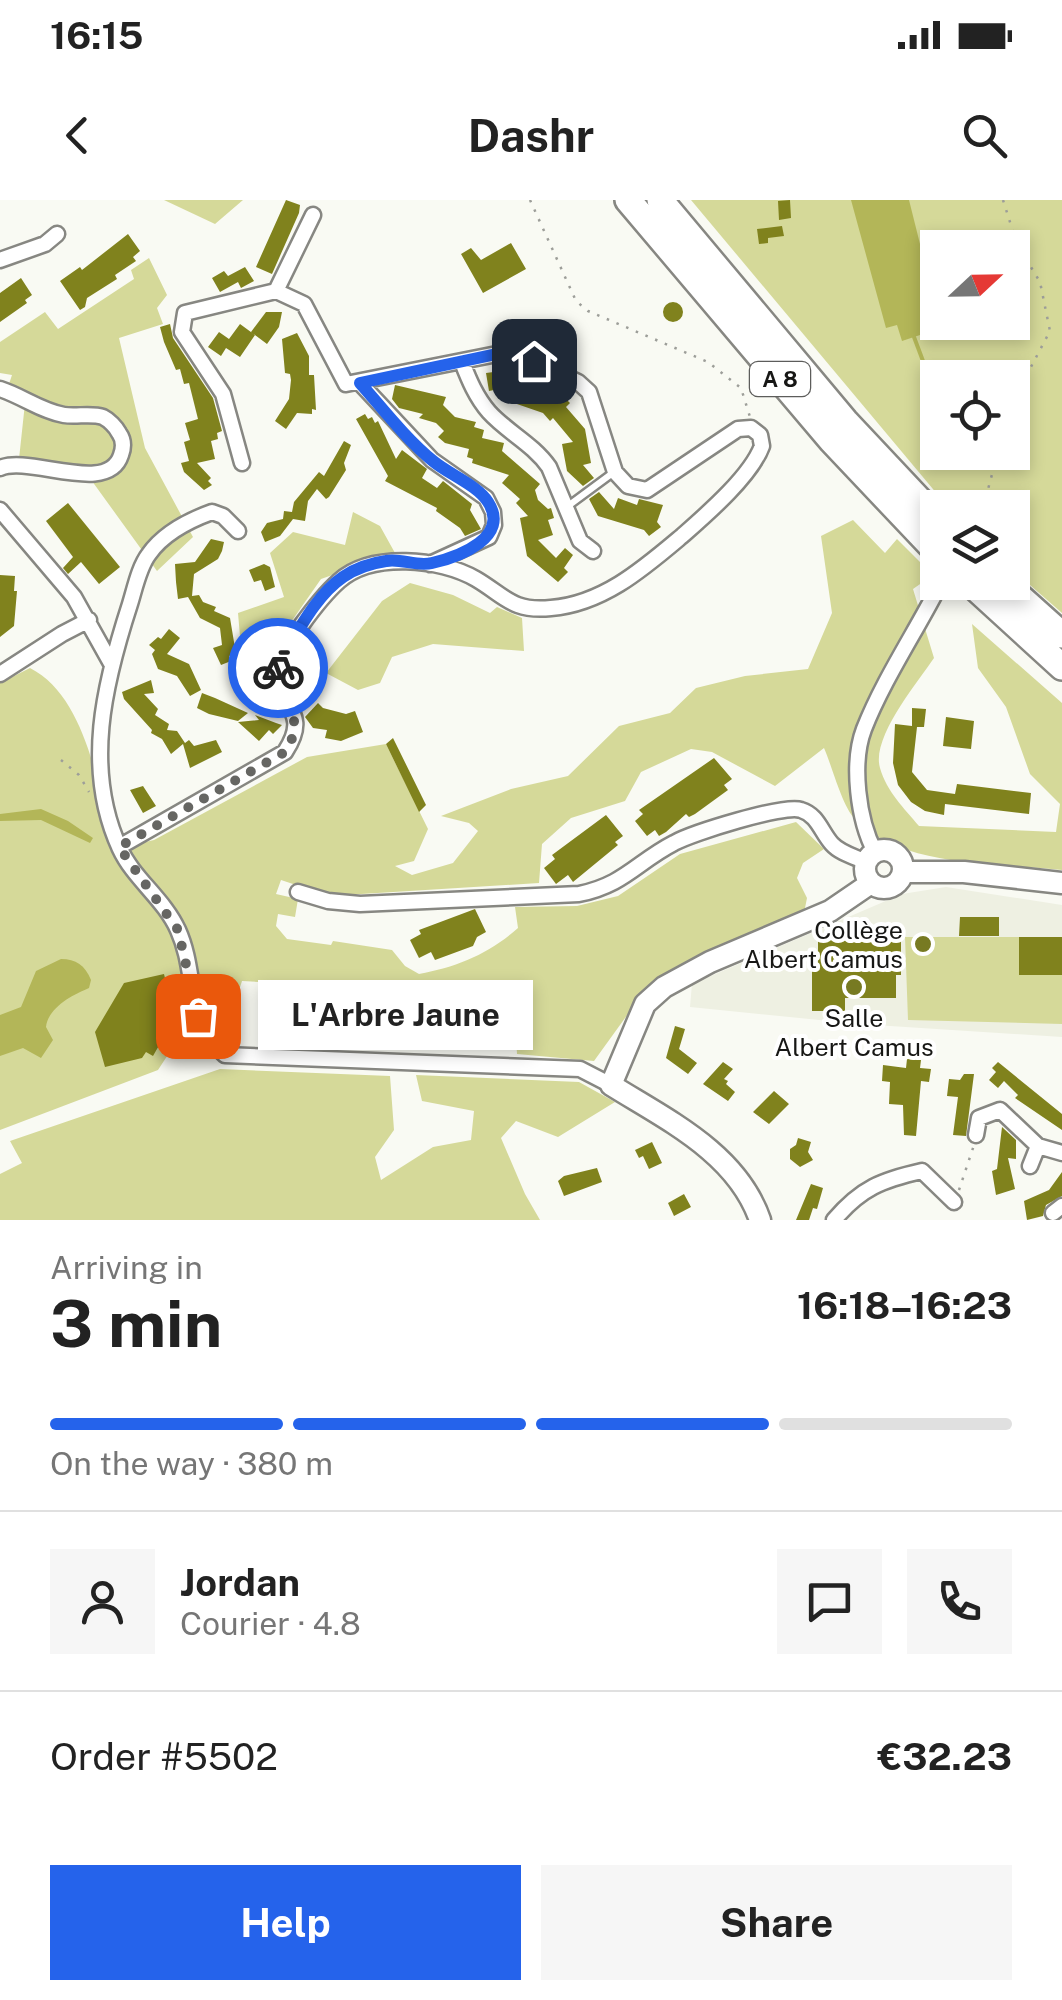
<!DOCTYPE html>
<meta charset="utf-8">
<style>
:root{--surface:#fff;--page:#f6f6f6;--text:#222;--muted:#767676;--line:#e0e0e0;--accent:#2563eb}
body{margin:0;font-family:"Public Sans",sans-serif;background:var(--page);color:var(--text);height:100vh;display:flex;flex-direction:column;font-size:38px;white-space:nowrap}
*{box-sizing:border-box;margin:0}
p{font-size:32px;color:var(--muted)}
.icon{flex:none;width:55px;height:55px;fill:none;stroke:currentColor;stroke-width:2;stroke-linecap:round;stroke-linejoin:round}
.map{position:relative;height:1020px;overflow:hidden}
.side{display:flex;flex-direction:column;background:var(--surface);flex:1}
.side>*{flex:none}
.needle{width:65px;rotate:68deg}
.tools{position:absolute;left:920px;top:30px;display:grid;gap:20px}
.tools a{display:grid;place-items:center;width:110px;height:110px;border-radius:0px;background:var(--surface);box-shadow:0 5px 15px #0003;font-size:50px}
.pin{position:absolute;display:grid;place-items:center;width:85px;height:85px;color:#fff;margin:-42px;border-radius:20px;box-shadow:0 5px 15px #0006}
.courier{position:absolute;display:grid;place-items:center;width:100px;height:100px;margin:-50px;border:8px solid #2563eb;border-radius:50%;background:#fff;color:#222;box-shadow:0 2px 12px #0007}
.bubble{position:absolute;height:70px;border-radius:0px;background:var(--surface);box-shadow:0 5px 15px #0003;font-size:32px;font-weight:700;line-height:70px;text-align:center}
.headline em{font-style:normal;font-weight:700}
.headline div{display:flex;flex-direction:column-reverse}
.headline{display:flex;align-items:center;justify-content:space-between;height:170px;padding:0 50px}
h1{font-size:65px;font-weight:700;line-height:75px}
.bar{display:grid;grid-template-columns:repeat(4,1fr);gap:15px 10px;align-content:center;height:120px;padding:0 50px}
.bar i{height:12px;border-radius:8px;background:var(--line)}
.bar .active{background:var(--accent)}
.bar p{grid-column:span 4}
.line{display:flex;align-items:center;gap:25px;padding:0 50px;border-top:2px solid var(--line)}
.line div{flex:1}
.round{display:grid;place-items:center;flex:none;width:105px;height:105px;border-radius:0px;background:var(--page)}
.cta{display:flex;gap:20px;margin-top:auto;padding:20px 50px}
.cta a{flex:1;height:115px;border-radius:0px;background:var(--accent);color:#fff;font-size:40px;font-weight:700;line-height:115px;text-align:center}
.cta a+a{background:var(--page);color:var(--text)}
.status{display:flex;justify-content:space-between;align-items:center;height:70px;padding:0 50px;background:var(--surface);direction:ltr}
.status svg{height:28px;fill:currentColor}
header{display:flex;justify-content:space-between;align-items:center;height:130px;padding:0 50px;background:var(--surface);font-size:45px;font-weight:700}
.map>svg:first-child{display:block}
</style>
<div class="status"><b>16:15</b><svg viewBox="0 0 49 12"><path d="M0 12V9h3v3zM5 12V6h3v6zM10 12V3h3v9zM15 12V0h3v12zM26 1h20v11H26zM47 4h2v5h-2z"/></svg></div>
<header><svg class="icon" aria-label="back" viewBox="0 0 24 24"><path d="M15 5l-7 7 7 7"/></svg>Dashr<svg class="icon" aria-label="search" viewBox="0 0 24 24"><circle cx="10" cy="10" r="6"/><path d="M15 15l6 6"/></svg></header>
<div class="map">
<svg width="1062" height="1020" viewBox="0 0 1062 1020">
<rect width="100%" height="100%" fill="#f9faf3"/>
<path fill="#eef0e2" d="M946,687L1062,705V837L859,824L690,807L692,784L902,694Z"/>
<path fill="#d5d999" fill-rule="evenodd" d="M164,0H243L215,24Z
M691,0H1062V413L1013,370L1012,308L948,307ZM938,48H1012V122H938ZM938,178H1012V252H938Z
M149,58L167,95L157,108L163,124L119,138L145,248L193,337L157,371L84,270L19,259L26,194L9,184L12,175L0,173V142L45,112L58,129L134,79L131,70Z
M353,312L380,326L395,353L321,379L275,445L270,442L250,465L242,460L238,413L284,397L270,353L293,332L345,345Z
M853,320L885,353L897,339L933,375L913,389L934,458C917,483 871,538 880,568C887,592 904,608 919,626L1056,632L1060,604L1030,574L1006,507L978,468L972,424L1062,503V670C998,663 902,668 855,619C842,606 832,566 824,548L775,586L712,552L691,549L641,572L625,601L571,618L542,644L539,683L329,696L281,680L276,694L298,699L295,717L278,714L276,726L287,739L331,745L333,741L392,750L405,766L419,774C457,767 489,754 518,728L515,707L577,706L618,696L680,654L796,622L824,649L803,663L797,678L807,698L803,718L676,770L646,789L594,861L517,854L516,837H530L531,828H516V799L500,794L473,807L387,806L361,788L242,781L230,818L208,819L188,737L196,812L158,870L0,930V483L30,468C87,497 99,591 114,649L154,640L307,557L386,544L428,629L414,661L395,666L412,675L453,663L478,631L469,623L441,616L511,589L568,576L619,526L670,513L696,488L745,476L808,469L832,413L821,336Z
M410,383L453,395L490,413L497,407L522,418L524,451L433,444L392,457L380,483L358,490L326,473L382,401Z
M905,737H1019V775H1062V824L908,820Z
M220,869L390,876L394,930L375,957L381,980L433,947L471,940L474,911L422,901L416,875L579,882L615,902L558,937L516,921L501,938L525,994L540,1020H0V974L22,963L10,941Z"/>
<path fill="#b3b658" d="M851,0H909L936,108L925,112L932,131L902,141L897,125L886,128Z
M41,609L68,621L93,638L90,643L41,620L0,621V614Z
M61,759C76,759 85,765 91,780L89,788C72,795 48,808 46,827L53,840L41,858L23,848L0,856V815L21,807L36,771Z"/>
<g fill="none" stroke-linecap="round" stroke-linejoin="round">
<path stroke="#b3b658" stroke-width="4" d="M914,137L926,169"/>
</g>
<path fill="#80821d" d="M286,0L300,5L299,13L272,74L256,67Z
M790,0L791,18L779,20L778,1Z
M782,26L784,36L768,38V43L759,44L757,29Z
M128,34L140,51L133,57L136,61L115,75L117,79L87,98L85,107L80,110L60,81L80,67L82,70Z
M511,43L526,69L483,93L461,54L471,48L481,60Z
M245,67L254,81L241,88L238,82L220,92L212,78L224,71L228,76Z
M21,78L32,95L25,100L27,103L0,122V93Z
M663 112a10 10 0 1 1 20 0a10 10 0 1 1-20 0Z
M266,112H282L279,127L267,144L251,132Z
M170,124L173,138L213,198L222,231L217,233L218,239L211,241L215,259L197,263L211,278L208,281L212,285L204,290L184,272L181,263L189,261L184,242L190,240L185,223L198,219L189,183L184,184L180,169L176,170L164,142L160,127Z
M240,124L255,135L240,157L226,148L221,156L208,147L219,132L229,139Z
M297,133L309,156V175H314L316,210L312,209V214L297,213L286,229L275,221L289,199L291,180L290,174L285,173L282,139Z
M501,171L533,185L531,189L560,199L563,196L570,203L566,207L585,229L591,263L583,265L594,278L583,286L567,271L562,244L573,242L553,218L550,221L543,213L514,203L520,197L499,189L489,191L486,173Z
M395,185L446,197L443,205L455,217L476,222L474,227L484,230L482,238L504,243L502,251L540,284L535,290L538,300L548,309L551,308L554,318L548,320L553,335L538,340L556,358L565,348L573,355L564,368L568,372L558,382L527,356L520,318L528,316L516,303L520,299L502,283L509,275L472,263L473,259L467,257L469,249L445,243L438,237L444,231L436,223L419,218L423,214L399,208L392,199Z
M365,214L368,219L372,217L375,223L378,221L396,259L402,250L427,269L422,278L437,288L443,281L472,304L470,310L481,329L465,336L460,328L436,311L437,308L385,281L388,276L356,219Z
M344,241L351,245L344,263L346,270L329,297L326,299L317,289L308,301L305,321L293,319L280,336L265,342L261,332L267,323L283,319L284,311L292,312L294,302L319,272L324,276Z
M599,292L614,309L618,298L637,305L639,299L663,305L657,322L661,327L649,336L644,330L598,316L589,299Z
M68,303L120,367L99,384L81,362L68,374L63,368L73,357L46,321Z
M211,339L224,342L222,351L218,359L194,374L192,396L199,395L203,402L216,407L214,411L230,418L236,454L229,456L231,461L221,465L213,448L222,445L220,428L200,418L188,397L178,399L176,382L175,364L195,362Z
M264,364L270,367L275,387L265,391L261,380L254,382L249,370Z
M0,375L15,376L14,391H17L14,426L0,437Z
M169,429L180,438L167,454L189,464L201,490L190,496L177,476L158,469L152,454L155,450L149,445L158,437L161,439Z
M151,480L154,493L144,494L158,509L155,515L169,524L167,530L177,531L185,543L189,540L194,546L216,540L222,552L190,568L183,544L171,554L162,539L151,533L152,530L124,499L122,492Z
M202,493L215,498L248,513L238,521L209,514L197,508Z
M318,503L323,508L346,514L355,511L363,532L341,541L325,538L327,530L313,528L305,517Z
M912,508L926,509L924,527H917L912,572L927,590L955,594L957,584L1031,593L1029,614L945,604L944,615L925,611L911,602L898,585L893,563L895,524L912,526Z
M255,515L276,523L282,525L273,534L269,530L259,541L238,522L259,520Z
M946,517L974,521L971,549L943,546Z
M393,538L426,605L419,612L386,544Z
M714,558L732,579L724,585L728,590L695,614L689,617L686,614L666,632L659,636L655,630L647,636L635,621L643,614L639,610Z
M143,586L156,606L143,613L130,590Z
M606,615L623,636L615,642L618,645L573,682L568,675L556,684L544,668L555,659L552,655Z
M475,709L486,732L477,737L473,746L435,760L431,752L419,758L410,740L421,734L419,730Z
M960,717H999V736H959Z
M1019,737H1062V775H1019Z
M818,740L901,741V775H896V798H845V811H812V766H818Z
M164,774L172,807L168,814L174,819L153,856L146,852L142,858L105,867L95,832L124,783Z
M675,826L685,829L679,849L697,863L688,874L666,858Z
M907,859L921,860L920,868L931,869L929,882L921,881L916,936L904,935L903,905L889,904L890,882L882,881L883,865L906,868Z
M723,862L733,869L724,879L728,881L726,884L735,892L728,901L703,884Z
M998,862L1062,914V930L1015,898L1018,895L1004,881L998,888L989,880L996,872L992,868Z
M964,874H974L966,936L953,935L958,897L947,896L949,879L960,880Z
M774,891L789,904L769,924L753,912Z
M1002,927L1016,940V959L1008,958L1015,989L996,995L992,971L997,969Z
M798,938L811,942L808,952L813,960L800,967L790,959V949L796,945Z
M652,942L662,963L649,969L643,956L639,958L635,950Z
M597,968L602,982L564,996L558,981L564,976Z
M1062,972V996L1046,1005L1043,1016L1027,1020L1024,1001L1049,990Z
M811,984L823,988L817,1009L813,1008L809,1020H796Z
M684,994L691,1007L674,1016L668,1003Z"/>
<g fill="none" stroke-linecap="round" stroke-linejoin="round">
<defs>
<path id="lane" d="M568,306L614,272"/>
<path id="street" d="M0,60L45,44L57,34
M276,91L313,15
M462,162C469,180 476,197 489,212C507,232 533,244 549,267L580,341L593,351
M360,183L432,260L486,298L493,312L494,325L489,337L430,364
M0,189C22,196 41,211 64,215C76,217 92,213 103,217C109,220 116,227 119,233C124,240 124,247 121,255C108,296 30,255 0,268
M0,310L74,397L112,465
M238,331L223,316L212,312C190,320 163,334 149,354C139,367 135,388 130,404C104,484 83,569 120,649C134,679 164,699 178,730C198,774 184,819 225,855L580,869L611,885
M0,474L62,434L89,420
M119,647L285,552C311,512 280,508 277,475C276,453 322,396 339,381C371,352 440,358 476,379C505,396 512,412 551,408C603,404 644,368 682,336C707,314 751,276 762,246L760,235L751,228L738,229L647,290L628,286L615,272L589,192L578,182L534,161L507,152L346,184L304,104L276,91L185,113L182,132L223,194L242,263
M875,652C858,620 851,563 864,529C883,481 913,436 937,390
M298,692L328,701L360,704L579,694C624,685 637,662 674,643C692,633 784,604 801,610C818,615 821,632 832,644C840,653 855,657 866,662
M976,935L979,918L1000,910L1038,946L1062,953
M1030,966L1038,946
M1053,1013L1062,1006
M834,1020C861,988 882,980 922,971L954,1002"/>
<path id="secondary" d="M865 669a19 19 0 1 1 38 0a19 19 0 1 1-38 0Z
M903,672H964L1062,683
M760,1020C737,953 667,920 611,885L645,804L664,787L710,762L830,711L871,683"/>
<path id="highway" d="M628,0L832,241L938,353
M660,0L845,221L938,320
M969,382L1062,467
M1003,382L1062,435"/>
</defs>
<use href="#lane" stroke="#878782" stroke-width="11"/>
<use href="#street" stroke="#878782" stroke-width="19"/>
<use href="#secondary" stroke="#878782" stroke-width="25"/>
<use href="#highway" stroke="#878782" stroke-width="30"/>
<path stroke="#9d9e99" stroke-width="2.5" stroke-dasharray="2.5 8" stroke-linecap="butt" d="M530,0L576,101L588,111L708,162L741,188L750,217
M1003,0L1017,44L1040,82L1050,131L1023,182L1012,212
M983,308L998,252
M61,560L79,575L89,592
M510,833H533
M959,990L974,945"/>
<use href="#lane" stroke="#fff" stroke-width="6"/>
<use href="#street" stroke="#fff" stroke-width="14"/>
<use href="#secondary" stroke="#fff" stroke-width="20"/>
<use href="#highway" stroke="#fff" stroke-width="25"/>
</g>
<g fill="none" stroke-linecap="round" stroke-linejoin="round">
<path stroke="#666663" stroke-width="10" stroke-dasharray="0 18" d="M198,816L178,730L119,647L285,552C311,512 274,503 278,468"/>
<path stroke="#2563eb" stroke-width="12" d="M278,468L279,462C297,434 315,396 343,377C356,368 372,363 386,361C401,358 417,367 432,363C459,357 511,337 488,302C477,285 450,275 433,261C406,239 383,209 360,183L506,152L534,161"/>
</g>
<g fill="#777a22" stroke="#fff" stroke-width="4">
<circle cx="923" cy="744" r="10"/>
<circle cx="854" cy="787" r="10"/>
</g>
<g text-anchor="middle" stroke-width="8" stroke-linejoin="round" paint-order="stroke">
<rect fill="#fff" stroke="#5d5d5b" stroke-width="2.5" x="750" y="162" width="60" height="34" rx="8"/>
<g font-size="22" font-weight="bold" fill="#171715">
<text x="780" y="187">A 8</text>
</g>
<g font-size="25" fill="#171715" stroke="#fff" text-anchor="end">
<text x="903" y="739">Collège<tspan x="903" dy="29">Albert Camus</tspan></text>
<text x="854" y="827" text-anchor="middle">Salle<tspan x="854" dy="29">Albert Camus</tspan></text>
</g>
</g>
</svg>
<div class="tools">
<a><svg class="needle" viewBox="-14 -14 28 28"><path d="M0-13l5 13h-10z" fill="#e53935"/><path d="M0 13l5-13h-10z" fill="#767676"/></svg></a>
<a><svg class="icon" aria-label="locate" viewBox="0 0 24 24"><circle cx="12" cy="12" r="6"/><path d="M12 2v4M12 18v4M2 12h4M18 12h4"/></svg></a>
<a><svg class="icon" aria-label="layers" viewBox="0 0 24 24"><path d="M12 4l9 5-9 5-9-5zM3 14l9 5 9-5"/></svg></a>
</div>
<div class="pin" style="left:198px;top:816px;background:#ea580c"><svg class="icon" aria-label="bag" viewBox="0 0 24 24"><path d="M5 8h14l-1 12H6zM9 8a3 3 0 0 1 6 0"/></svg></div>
<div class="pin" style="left:534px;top:161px;background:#1f2937"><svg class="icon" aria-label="home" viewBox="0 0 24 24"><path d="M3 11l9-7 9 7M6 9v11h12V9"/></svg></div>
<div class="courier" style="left:278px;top:468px"><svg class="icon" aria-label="bike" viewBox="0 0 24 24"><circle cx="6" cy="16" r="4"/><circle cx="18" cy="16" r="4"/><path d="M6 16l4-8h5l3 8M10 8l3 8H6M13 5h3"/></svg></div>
<div class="bubble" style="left:258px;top:780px;width:275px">L'Arbre Jaune</div>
</div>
<section class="side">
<div class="headline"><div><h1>3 min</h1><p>Arriving in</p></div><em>16:18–16:23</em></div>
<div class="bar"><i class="active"></i><i class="active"></i><i class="active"></i><i></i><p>On the way · 380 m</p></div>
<div class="line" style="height:180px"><a class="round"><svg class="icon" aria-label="person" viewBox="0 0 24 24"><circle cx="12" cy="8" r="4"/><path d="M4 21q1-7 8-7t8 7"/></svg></a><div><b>Jordan</b><p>Courier · 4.8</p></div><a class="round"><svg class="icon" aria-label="chat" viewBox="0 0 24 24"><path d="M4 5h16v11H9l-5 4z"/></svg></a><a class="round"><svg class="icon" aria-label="phone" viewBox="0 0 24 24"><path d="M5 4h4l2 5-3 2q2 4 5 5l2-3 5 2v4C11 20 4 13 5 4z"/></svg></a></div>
<div class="line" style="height:130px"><div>Order #5502</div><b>€32.23</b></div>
<div class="cta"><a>Help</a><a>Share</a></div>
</section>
